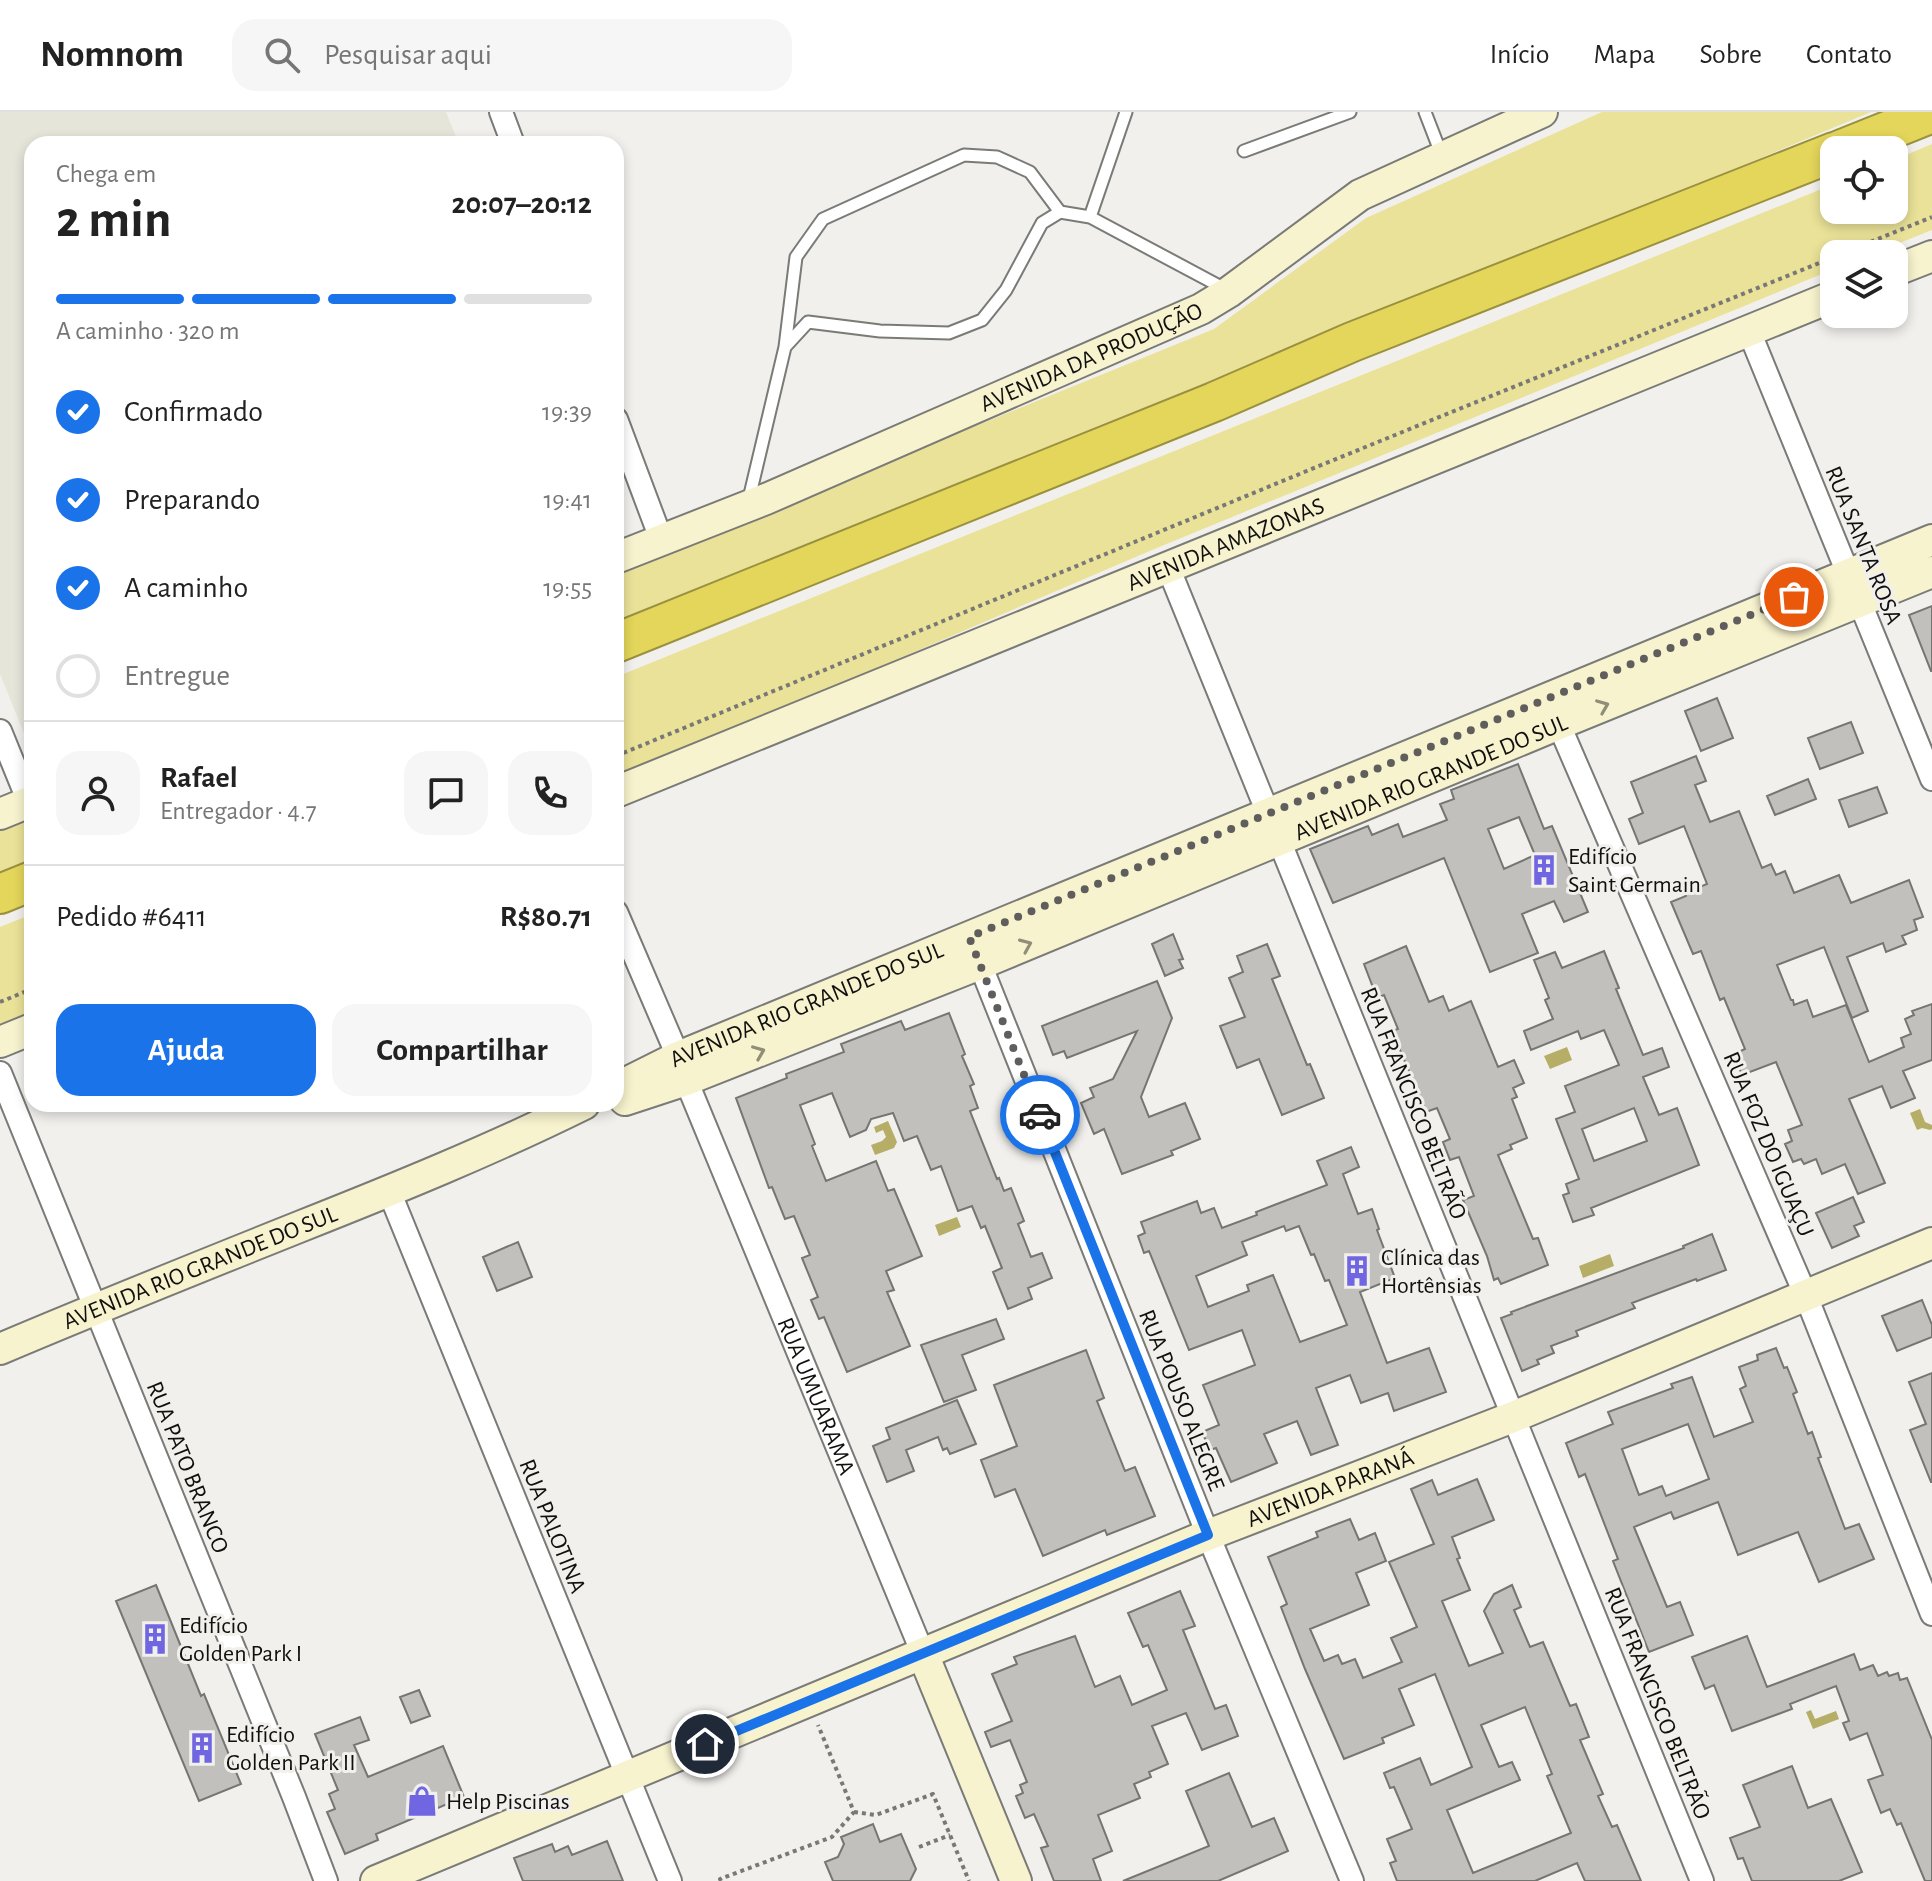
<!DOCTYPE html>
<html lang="pt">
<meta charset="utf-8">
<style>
:root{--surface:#fff;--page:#f6f6f6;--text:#222;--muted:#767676;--line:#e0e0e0;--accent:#1a73e8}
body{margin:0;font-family:"Alegreya Sans",sans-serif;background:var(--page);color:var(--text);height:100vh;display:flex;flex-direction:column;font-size:30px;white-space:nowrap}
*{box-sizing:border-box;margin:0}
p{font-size:26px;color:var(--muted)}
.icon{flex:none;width:44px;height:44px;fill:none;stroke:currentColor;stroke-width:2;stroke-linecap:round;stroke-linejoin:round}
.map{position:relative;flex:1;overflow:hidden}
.drawer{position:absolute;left:24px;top:24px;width:600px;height:976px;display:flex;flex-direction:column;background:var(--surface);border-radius:24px;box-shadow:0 4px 12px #0003}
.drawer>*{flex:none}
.fabs{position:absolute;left:1820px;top:24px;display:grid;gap:16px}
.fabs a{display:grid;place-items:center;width:88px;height:88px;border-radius:16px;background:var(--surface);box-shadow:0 4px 12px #0003;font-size:40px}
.pin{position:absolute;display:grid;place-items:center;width:68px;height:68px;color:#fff;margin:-34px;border:4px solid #fff;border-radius:50%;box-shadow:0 2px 8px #0007}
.courier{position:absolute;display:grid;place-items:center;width:80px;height:80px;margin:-40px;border:6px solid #1a73e8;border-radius:50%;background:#fff;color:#222;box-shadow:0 2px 10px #0007}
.head em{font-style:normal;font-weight:700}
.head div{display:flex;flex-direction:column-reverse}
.head{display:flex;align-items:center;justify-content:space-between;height:136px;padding:0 32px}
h1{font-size:52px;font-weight:700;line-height:60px}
.bar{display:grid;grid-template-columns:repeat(4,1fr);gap:12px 8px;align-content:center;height:96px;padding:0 32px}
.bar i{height:10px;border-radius:6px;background:var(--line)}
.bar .active{background:var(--accent)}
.bar p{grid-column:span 4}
.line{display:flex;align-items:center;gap:20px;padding:0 32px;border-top:2px solid var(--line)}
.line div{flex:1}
.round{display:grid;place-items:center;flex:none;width:84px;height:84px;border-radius:24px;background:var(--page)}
ol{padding:0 32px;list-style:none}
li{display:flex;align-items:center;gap:24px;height:88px}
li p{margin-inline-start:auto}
li .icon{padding:8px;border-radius:50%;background:var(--accent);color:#fff;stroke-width:4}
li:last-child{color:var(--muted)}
li i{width:44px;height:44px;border:4px solid var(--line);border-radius:50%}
.button{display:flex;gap:16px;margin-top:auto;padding:16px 32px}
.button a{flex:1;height:92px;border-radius:24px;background:var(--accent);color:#fff;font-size:32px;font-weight:700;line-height:92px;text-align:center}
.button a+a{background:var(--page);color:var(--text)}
header{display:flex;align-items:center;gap:48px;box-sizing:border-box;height:112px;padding:0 40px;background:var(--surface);border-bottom:2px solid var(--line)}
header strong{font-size:38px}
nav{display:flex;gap:44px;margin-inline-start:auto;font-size:28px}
.search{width:560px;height:72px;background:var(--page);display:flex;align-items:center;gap:20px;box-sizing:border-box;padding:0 28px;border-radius:24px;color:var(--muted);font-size:30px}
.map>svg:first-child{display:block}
</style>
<header>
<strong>Nomnom</strong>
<div class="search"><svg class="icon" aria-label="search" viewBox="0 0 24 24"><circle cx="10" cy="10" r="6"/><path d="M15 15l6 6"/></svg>Pesquisar aqui</div>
<nav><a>Início</a><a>Mapa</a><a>Sobre</a><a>Contato</a></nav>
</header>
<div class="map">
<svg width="1932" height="1769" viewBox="0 0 1932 1769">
<rect width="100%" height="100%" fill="#f1f0ed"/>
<path fill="#e6e5da" d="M0,0H446L459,32H32V641L0,562Z"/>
<path fill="#eae298" d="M1602,0H1871L1322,229L616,515V460L1214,217L1366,106Z
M1932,32V118L1872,142H1834V157L1152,438L616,668V565L1834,72V98H1894V48Z
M32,698V754L0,767V711Z
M32,802V900L0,913V815Z"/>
<path fill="#b6ae66" d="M1567,935L1572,948L1550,957L1544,944Z
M1920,997L1925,1010L1932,1013V1017L1930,1018L1922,1016L1917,1018L1910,1001Z
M888,1009L897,1030L894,1036L875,1043L871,1033L882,1029L886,1025L883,1018L876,1021L874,1015Z
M957,1105L961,1115L939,1124L935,1113Z
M1610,1142L1614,1154L1583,1166L1579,1154Z
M1811,1598L1815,1607L1836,1599L1839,1607L1813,1617L1806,1600Z"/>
<path fill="#c1c0bd" stroke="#757572" stroke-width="2" fill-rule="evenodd" d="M1932,494V559H1931L1909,503Z
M1717,586L1733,626L1701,639L1685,599Z
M1851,610L1863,641L1820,657L1808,626Z
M1696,644L1706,669L1695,673L1710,710L1739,699L1762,756L1771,752L1776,763L1785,759L1794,781L1839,763L1851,791L1909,768L1923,805L1914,808L1917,818L1902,824L1906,832L1886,840L1883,831L1847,845L1868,899L1852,906L1824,835L1777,853L1791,888H1793L1794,893L1807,888L1813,905L1846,893L1869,950L1904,935L1901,926L1911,922L1905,907L1914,903L1912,899L1932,892V948L1903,959L1915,986L1891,996L1882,974L1849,987L1885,1071L1858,1082L1845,1052L1822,1062L1816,1047L1804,1052L1801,1047L1793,1050L1785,1032L1792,1029L1788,1018L1802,1013L1776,950L1742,963L1734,942L1745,937L1724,886L1720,888L1701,839L1693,842L1671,790L1686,784L1685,781L1707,772L1684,714L1639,732L1629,707L1643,701L1631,670Z
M1518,652L1544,717L1552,714L1588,800L1564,810L1554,789L1522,802L1538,841L1490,860L1444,746L1333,791L1310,737L1368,714L1372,723L1398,712L1403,725L1447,708L1440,692L1454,687L1451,678ZM1519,705L1535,743L1504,757L1488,717Z
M1808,667L1816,687L1775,703L1767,684Z
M1877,675L1887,701L1849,715L1839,688Z
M1173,822L1183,847L1179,848L1183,856L1165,864L1152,832Z
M1267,832L1280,864L1272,867L1307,953L1310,952L1324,986L1282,1003L1259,947L1237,956L1220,914L1245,905L1229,866L1243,860L1237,844Z
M1406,834L1429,890L1443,884L1449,899L1471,889L1498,955L1514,948L1524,971L1513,976L1517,985L1512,987L1527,1026L1510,1033L1512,1037L1498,1043L1533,1127L1538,1126L1548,1153L1501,1172L1498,1166L1494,1168L1487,1144L1463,1088L1474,1084L1459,1045L1450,1048L1443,1030L1450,1027L1437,996L1426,1000L1392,919L1398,917L1384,883L1377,886L1364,852Z
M1604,839L1619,876L1616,877L1643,943L1662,936L1669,955L1643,965L1659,1003L1677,996L1699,1053L1591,1096L1594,1103L1573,1110L1563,1083L1569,1081L1566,1072L1579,1067L1556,1007L1575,1000L1565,974L1619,953L1604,918L1581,927L1578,919L1531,938L1524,919L1553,907L1545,888L1549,886L1534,848L1555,840L1562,856ZM1634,996L1647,1029L1594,1049L1582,1017Z
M1157,869L1172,906L1141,985L1149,1005L1185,991L1200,1027L1171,1039L1173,1043L1122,1062L1104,1017L1094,1022L1081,991L1094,985L1090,976L1113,967L1137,919L1067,946L1064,939L1053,943L1042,914Z
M949,901L965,942L962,944L974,972L970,974L978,996L970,999L997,1067L999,1066L1004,1079L1011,1076L1024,1109L1018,1112L1031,1145L1042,1141L1052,1166L1028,1176L1032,1187L1008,1197L993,1160L1002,1156L985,1114L981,1116L972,1094L958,1099L941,1054L931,1058L917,1024L904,1029L893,1001L871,1007L866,1018L850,1025L832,981L800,993L815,1032L812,1034L826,1069L876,1049L888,1079L894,1077L922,1144L886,1159L894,1178L887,1180L910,1234L847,1260L824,1205L819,1207L811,1188L818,1185L802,1146L810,1143L794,1104L785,1107L772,1075L769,1076L736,986L787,966L786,962L844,940L841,932L901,909L905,918Z
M1351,1035L1359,1055L1343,1062L1358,1102L1372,1097L1379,1117L1377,1118L1395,1166L1360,1180L1387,1251L1429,1236L1446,1280L1394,1299L1388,1281L1361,1291L1350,1263L1316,1276L1338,1333L1311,1343L1297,1309L1264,1322L1277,1351L1231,1370L1216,1336L1210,1338L1202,1320L1219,1313L1203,1273L1255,1253L1242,1218L1189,1238L1149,1139L1144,1141L1138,1124L1145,1121L1141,1110L1197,1089L1201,1101L1214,1096L1222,1116L1257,1103L1256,1100L1327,1073L1317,1049ZM1284,1114L1286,1119L1299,1114L1311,1143L1314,1142L1325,1169L1329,1168L1347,1213L1300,1230L1273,1163L1247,1173L1249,1179L1208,1195L1196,1164L1247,1143L1242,1130Z
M1853,1085L1864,1110L1854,1114L1859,1124L1832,1136L1816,1101Z
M1712,1122L1726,1158L1697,1169L1696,1167L1632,1191L1635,1196L1576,1219L1578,1224L1551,1234L1554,1241L1537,1248L1539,1252L1522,1259L1501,1206L1512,1202L1511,1200L1684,1136L1683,1134Z
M518,1130L532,1165L497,1179L483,1145Z
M1922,1188L1932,1213V1225L1897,1239L1882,1204Z
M996,1207L1004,1227L962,1243L976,1278L944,1290L921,1233Z
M1776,1236L1784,1256L1787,1255L1797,1280L1793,1282L1808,1322L1812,1320L1821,1345L1818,1346L1845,1417L1859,1412L1874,1447L1819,1470L1798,1420L1738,1443L1718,1390L1674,1407L1671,1400L1634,1415L1667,1495L1680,1490L1693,1523L1649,1540L1613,1449L1618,1447L1585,1362L1579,1365L1566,1331L1613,1312L1608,1300L1673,1276L1671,1272L1692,1265L1714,1325L1753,1310L1740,1277L1746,1274L1739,1255L1758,1248L1757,1243ZM1688,1312L1709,1367L1666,1384L1662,1374L1639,1383L1622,1337Z
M1086,1238L1104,1286L1097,1289L1125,1359L1135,1355L1155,1404L1107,1423L1105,1418L1043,1444L1015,1377L995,1385L981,1348L1017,1334L994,1273Z
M1932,1261V1370H1931L1910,1318L1926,1312L1909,1270Z
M957,1288L976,1332L950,1342L947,1336L943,1338L938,1325L906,1338L914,1359L887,1370L873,1334L890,1327L886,1316Z
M1477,1367L1494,1408L1452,1425L1460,1446L1457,1447L1470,1478L1442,1489L1469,1554L1503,1541L1484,1499L1494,1482L1512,1473L1521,1495L1514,1498L1530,1535L1543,1530L1570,1594L1576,1592L1589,1625L1580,1628L1603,1682L1598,1684L1612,1715L1617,1713L1641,1769H1585L1577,1751L1535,1769H1397L1390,1751L1396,1749L1387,1727L1412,1717L1394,1675L1390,1676L1384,1661L1420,1646L1431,1673L1472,1655L1435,1562L1399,1577L1414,1613L1382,1626L1384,1631L1344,1647L1305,1557L1281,1495L1287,1492L1268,1445L1318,1425L1316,1420L1350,1407L1359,1428L1375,1421L1386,1449L1356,1461L1369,1493L1310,1517L1324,1549L1338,1543L1342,1552L1355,1547L1363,1566L1402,1550L1391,1526L1417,1515L1389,1450L1434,1432L1411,1377L1432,1368L1438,1383ZM1525,1595L1552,1662L1547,1664L1571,1721L1473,1761L1447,1698L1520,1668L1512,1650L1499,1655L1481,1613Z
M156,1473L201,1584L204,1582L241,1672L199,1689L116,1489Z
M1180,1479L1195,1514L1183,1518L1215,1597L1226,1593L1238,1624L1202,1638L1186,1601L1152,1614L1168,1652L1149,1660L1151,1665L1134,1672L1140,1686L1098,1703L1112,1739L1093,1747L1101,1769H1054L1041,1736L1048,1734L1034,1702L1025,1706L1016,1684L1023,1681L1020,1673L1027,1670L1010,1628L991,1635L985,1620L1012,1609L992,1562L1017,1552L1014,1545L1075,1524L1095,1575L1120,1564L1132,1593L1167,1578L1148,1533L1143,1535L1128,1501Z
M1747,1524L1767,1575L1854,1542L1860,1558L1873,1553L1878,1564L1887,1560L1889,1564L1898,1561L1900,1568L1907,1566L1932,1628V1769H1925L1901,1711L1897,1713L1890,1697L1881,1701L1868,1668L1883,1663L1867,1621L1850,1628L1843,1611L1849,1609L1836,1574L1790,1592L1792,1597L1732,1619L1714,1573L1705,1577L1692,1545Z
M419,1578L430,1604L411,1611L400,1585Z
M360,1605L369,1628L354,1633L368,1665L443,1634L464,1685L376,1722L378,1728L345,1742L327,1700L335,1697L329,1682L338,1678L315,1622Z
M1792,1654L1808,1696L1831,1687L1862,1760L1839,1769H1752L1743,1746L1738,1747L1730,1726L1760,1715L1743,1673Z
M1229,1661L1252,1715L1274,1706L1288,1739L1218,1769H1123L1209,1734L1186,1679Z
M873,1712L880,1730L901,1722L916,1757L910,1769H833L825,1750L838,1745L844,1732L841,1725Z
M607,1729L623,1769H523L514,1746L552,1732L555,1740L568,1734L572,1743Z"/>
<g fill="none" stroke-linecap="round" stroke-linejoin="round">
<defs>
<path id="lane" d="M1425,0L1442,44
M1244,39L1350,0
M1090,105L1126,0
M785,235L796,145L823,107L964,43L997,45L1030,60L1060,100
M748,391L785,235L808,210L880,219L949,221L982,208L1006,178L1042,111L1060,100L1090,105L1225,177"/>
<g id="street">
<path d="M501,0L513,32"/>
<path d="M1749,219L1932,667"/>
<path d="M616,307L661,427"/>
<path d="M1168,455L1702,1769"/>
<path d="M1553,599L1806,1184L1932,1502"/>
<path d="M0,619L29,690"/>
<path id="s1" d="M616,800L683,956L686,968L923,1542"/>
<path d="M974,837L1208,1423L1352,1769"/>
<path d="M0,961L294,1685L326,1769"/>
<path d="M389,1079L670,1769"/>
</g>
<g id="secondary">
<path d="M1894,159L1932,144"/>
<path id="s2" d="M616,446L766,387L1201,197L1229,180L1360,83L1542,0"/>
<path id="s3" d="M616,680L1834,184"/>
<path d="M0,702L32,689"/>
<path d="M0,930L32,917"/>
<path id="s4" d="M616,976L678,945L1932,428"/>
<path id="s5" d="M625,988L686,968L980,852L1559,612L1932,460"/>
<path id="s6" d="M0,1237C99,1195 199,1155 299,1115C395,1077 491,1038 584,992"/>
<path d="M923,1542L1016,1769"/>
<path id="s7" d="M376,1769L1208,1423L1513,1305L1932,1131"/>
</g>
<path id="highway" d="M1840,38L1932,1
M616,531L1214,290L1352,230L1834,40
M0,782L32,769"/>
</defs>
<use href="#lane" stroke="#7a7a77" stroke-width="15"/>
<use href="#street" stroke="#7a7a77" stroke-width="26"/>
<use href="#secondary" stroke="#7a7a77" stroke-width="34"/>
<use href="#highway" stroke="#9a9140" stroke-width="42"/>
<path stroke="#797876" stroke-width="4" stroke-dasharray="4 4" stroke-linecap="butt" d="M1841,142L1932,105
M616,644L1331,349L1834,145
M0,890L32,877
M854,1700L876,1703L933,1682L969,1769
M919,1735L950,1723
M721,1769L720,1767L832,1725L854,1700L818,1613"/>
<use href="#lane" stroke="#fff" stroke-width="11"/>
<use href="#street" stroke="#fff" stroke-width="22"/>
<use href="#secondary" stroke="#f7f3ce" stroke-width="30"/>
<use href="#highway" stroke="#e4d65a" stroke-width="38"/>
</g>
<defs><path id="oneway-chevron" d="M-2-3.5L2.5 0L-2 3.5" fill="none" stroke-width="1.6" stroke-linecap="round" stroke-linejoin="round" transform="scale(2)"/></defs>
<g stroke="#908d78">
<use href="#oneway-chevron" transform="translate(1603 594) rotate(-22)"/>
<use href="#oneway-chevron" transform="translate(1026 833) rotate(-23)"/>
<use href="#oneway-chevron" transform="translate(759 940) rotate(-22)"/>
</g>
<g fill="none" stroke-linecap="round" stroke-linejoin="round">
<path stroke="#5f5e5d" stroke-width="8" stroke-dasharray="0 14.4" d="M1040,1003L969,825L1794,485"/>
<path stroke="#1a73e8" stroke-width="10" d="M705,1632L1208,1423L1040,1003"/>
</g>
<defs>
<symbol id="building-bare" viewBox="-9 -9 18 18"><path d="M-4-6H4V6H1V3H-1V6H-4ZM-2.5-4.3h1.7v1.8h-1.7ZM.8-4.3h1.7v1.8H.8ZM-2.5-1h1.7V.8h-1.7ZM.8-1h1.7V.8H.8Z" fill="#7066e1" stroke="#f1f0ed" stroke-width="2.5" paint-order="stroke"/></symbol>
<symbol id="shop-bare" viewBox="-9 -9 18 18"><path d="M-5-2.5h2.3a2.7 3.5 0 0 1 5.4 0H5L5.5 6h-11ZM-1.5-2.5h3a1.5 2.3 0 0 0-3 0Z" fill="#7066e1" stroke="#f1f0ed" stroke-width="2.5" paint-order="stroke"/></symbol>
</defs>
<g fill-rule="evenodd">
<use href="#building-bare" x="1522" y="736" width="44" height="44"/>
<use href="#building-bare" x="1335" y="1137" width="44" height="44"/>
<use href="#building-bare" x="133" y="1505" width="44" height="44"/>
<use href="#building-bare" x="180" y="1614" width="44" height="44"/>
<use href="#shop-bare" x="400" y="1667" width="44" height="44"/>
</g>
<g text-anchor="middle" stroke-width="6" stroke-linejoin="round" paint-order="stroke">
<g font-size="24" fill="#11100f" stroke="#f1f0ed">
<text dy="8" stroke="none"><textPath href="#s2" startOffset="516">AVENIDA DA PRODUÇÃO</textPath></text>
<text dy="8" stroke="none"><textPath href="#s3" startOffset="658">AVENIDA AMAZONAS</textPath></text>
<text transform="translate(1864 433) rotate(68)" y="8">RUA SANTA ROSA</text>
<text dy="8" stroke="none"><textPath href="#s5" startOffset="868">AVENIDA RIO GRANDE DO SUL</textPath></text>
<text dy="8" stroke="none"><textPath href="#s4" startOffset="208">AVENIDA RIO GRANDE DO SUL</textPath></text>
<text transform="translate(1414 991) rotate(68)" y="8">RUA FRANCISCO BELTRÃO</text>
<text transform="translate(1769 1032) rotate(67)" y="8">RUA FOZ DO IGUAÇU</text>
<text dy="8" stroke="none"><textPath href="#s6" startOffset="216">AVENIDA RIO GRANDE DO SUL</textPath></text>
<text dy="8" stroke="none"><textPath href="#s1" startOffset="524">RUA UMUARAMA</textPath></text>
<text transform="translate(1182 1288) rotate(68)" y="8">RUA POUSO ALEGRE</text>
<text transform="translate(188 1355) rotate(68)" y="8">RUA PATO BRANCO</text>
<text dy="8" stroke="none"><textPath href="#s7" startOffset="1032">AVENIDA PARANÁ</textPath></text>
<text transform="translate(553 1414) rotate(68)" y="8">RUA PALOTINA</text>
<text transform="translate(1658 1591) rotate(68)" y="8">RUA FRANCISCO BELTRÃO</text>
</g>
<g font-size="24" fill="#11100f" stroke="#f1f0ed" text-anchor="start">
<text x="1568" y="752">Edifício<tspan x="1568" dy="28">Saint Germain</tspan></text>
<text x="1381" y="1153">Clínica das<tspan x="1381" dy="28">Hortênsias</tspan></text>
<text x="179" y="1521">Edifício<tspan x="179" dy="28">Golden Park I</tspan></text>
<text x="226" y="1630">Edifício<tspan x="226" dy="28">Golden Park II</tspan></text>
<text x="446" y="1697">Help Piscinas</text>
</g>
</g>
</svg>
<div class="fabs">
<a><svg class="icon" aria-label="locate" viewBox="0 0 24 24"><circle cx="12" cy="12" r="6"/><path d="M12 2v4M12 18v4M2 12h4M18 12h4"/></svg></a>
<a><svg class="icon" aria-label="layers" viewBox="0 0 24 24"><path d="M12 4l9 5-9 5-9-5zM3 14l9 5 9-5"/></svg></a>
</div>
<div class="pin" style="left:1794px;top:485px;background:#ea580c"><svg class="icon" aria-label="bag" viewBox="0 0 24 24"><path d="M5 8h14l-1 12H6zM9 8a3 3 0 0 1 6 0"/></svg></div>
<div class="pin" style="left:705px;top:1632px;background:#1f2937"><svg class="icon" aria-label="home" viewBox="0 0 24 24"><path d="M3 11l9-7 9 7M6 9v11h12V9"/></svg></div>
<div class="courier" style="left:1040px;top:1003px"><svg class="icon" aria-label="car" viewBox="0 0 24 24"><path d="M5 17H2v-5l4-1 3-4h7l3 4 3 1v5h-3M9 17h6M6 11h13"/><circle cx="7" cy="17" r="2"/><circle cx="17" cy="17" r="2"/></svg></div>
<section class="drawer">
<div class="head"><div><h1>2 min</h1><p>Chega em</p></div><em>20:07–20:12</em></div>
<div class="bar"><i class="active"></i><i class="active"></i><i class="active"></i><i></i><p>A caminho · 320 m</p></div>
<ol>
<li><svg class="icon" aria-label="check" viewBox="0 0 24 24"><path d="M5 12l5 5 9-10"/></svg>Confirmado<p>19:39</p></li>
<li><svg class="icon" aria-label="check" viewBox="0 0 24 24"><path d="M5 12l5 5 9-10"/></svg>Preparando<p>19:41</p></li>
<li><svg class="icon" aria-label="check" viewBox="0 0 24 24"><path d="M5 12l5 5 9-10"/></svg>A caminho<p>19:55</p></li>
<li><i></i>Entregue</li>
</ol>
<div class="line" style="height:144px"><a class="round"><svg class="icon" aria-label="person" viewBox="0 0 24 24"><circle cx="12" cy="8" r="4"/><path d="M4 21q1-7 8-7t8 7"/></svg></a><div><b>Rafael</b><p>Entregador · 4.7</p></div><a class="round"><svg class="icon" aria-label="chat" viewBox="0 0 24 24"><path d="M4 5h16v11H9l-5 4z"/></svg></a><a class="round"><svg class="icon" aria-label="phone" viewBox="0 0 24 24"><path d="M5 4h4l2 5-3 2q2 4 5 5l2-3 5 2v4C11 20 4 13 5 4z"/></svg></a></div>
<div class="line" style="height:104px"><div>Pedido #6411</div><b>R$80.71</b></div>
<div class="button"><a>Ajuda</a><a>Compartilhar</a></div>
</section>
</div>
